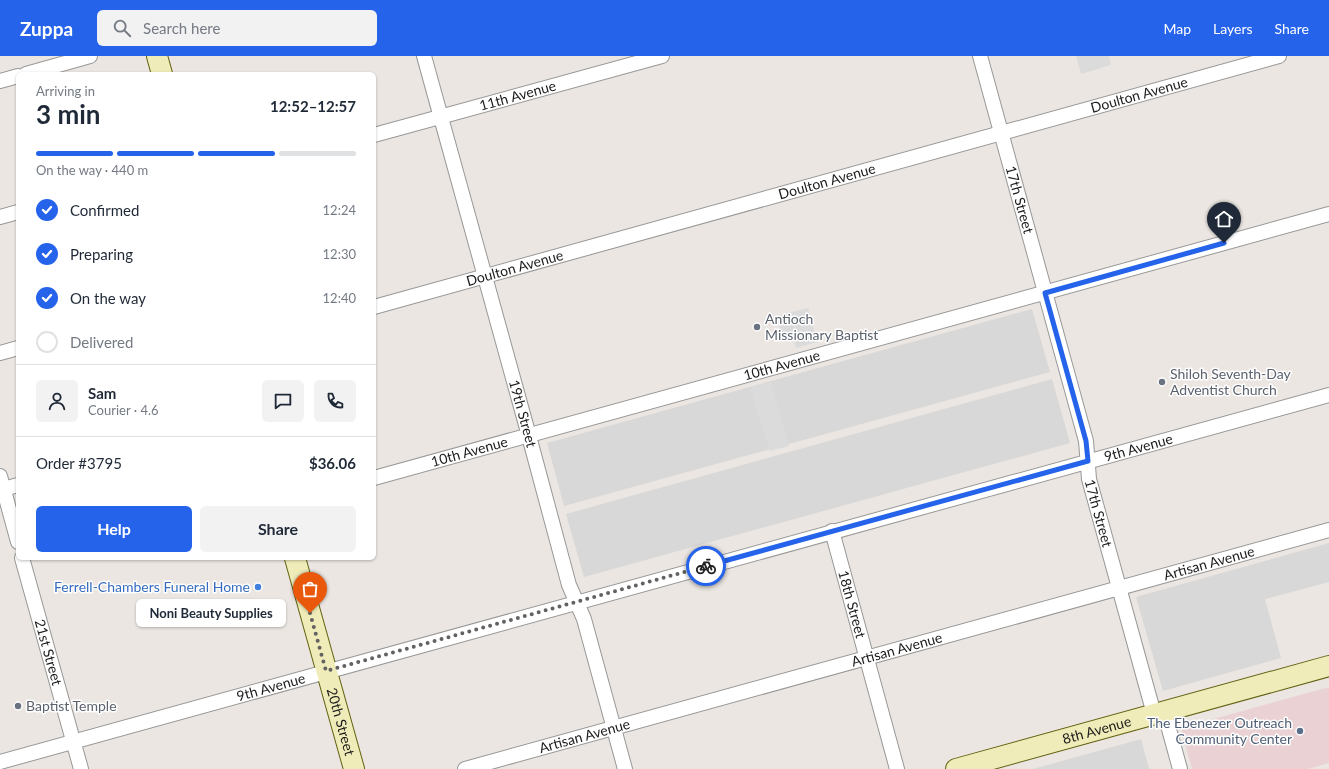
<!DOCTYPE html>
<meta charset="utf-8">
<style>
:root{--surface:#fff;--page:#f2f2f3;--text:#1f2937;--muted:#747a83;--line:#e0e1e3;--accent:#2563eb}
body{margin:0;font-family:Lato,sans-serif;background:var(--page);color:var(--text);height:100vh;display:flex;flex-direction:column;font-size:15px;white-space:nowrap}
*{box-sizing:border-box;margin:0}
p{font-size:13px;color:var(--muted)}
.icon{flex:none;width:22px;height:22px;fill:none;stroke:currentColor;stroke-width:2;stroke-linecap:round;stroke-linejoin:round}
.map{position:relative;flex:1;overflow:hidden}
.panel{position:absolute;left:16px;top:16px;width:360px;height:488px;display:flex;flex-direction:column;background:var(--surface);border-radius:6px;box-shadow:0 1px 3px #0004}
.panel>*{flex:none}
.pin{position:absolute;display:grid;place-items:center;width:34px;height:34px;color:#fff;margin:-41px -17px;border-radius:50% 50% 50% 0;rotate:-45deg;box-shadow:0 0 4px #0007}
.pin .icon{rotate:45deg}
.courier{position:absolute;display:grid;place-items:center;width:40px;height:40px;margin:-20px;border:3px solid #2563eb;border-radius:50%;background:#fff;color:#222;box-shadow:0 1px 5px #0007}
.bubble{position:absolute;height:28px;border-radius:6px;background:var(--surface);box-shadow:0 1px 3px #0004;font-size:13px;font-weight:700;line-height:28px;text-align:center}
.overview em{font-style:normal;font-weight:700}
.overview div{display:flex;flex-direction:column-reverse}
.overview{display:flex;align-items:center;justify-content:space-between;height:68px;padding:0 20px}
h1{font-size:26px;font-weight:700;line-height:30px}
.bar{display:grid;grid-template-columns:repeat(4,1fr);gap:6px 4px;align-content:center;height:48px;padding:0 20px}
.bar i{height:5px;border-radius:3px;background:var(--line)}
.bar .selected{background:var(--accent)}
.bar p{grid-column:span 4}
.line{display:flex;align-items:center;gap:10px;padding:0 20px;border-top:1px solid var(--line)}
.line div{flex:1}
.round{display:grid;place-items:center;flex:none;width:42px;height:42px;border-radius:6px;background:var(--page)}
ol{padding:0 20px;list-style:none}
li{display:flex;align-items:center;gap:12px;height:44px}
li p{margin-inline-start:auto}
li .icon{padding:4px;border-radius:50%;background:var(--accent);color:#fff;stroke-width:4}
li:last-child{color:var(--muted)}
li i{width:22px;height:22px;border:2px solid var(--line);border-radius:50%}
.cta{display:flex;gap:8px;margin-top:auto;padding:8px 20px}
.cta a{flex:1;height:46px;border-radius:6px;background:var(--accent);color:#fff;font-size:16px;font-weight:700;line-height:46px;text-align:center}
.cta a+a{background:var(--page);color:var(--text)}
header{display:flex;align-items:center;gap:24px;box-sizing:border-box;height:56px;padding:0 20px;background:var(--accent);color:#fff}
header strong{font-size:19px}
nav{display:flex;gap:22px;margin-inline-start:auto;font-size:14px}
.search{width:280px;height:36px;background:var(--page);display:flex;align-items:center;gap:10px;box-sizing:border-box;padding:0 14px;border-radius:6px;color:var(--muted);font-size:15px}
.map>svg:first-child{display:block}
</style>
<header>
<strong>Zuppa</strong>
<div class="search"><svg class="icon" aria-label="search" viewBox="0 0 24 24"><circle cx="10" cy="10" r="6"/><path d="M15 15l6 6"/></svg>Search here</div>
<nav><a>Map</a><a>Layers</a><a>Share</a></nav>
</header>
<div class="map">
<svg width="1329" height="713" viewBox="0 0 1329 713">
<rect width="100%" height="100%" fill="#ebe6e1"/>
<path fill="#d8d8d8" d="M1032,253L1050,316L564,450L547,387Z
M1052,323L1070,387L584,521L566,458Z
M1329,487V526L1265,543L1281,602L1163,635L1136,541Z
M1141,683L1149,713H1033Z"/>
<path fill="#ead2d4" d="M1329,631V707L1308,713H1192L1181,672Z"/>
<path fill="#dbdbdb" d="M1076,0H1109L1111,9L1081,18Z
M808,252L817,286L796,292L792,281L783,283L776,260Z
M771,326L789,390L770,395L750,332Z"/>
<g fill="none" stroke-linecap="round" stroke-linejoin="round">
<defs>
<g id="minor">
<path id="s1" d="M424,0L526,369L569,529L584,563L625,713"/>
<path id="s2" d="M980,0L1086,385L1089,423L1154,658"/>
<path d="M26,18L90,0"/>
<path d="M0,25L18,20"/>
<path id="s3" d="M374,79L662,0"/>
<path d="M0,161L18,156"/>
<path id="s4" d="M374,251L1279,0"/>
<path d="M0,297L18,292"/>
<path d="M0,420L18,486"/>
<path id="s5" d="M374,422L1329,158"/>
<path d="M0,434L18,429"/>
<path id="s6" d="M832,475L897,713"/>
<path id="s7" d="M22,502L81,713"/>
<path d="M1164,655L1180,713"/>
<path id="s8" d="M0,706L1329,339"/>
<path id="s9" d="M465,713L1329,474"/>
</g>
<g id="secondary">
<path d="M157,0L162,18"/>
<path id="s10" d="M295,502L354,713"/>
<path id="s11" d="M956,713L1329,610"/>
</g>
</defs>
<use href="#minor" stroke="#989898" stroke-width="16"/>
<use href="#secondary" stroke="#626111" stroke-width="22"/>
<use href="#minor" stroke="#fff" stroke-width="14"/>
<use href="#secondary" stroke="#f0ecba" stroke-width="20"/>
</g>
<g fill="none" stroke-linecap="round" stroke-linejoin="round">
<path stroke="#646260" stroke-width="4" stroke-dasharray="0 7.2" d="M310,557L326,615L706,510"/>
<path stroke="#2563eb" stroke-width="5" d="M706,510L1088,405L1086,385L1045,237L1224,187"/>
</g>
<g fill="#6b7280" stroke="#fff" stroke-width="1.5">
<circle cx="757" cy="271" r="4"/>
<circle cx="1162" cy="326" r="4"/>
<circle cx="18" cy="650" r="4"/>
</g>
<circle fill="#3f7fe0" stroke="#fff" stroke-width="1.5" cx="258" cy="531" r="4"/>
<circle fill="#5c6f8a" stroke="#fff" stroke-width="1.5" cx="1300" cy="675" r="4"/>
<g text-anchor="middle" stroke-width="3" stroke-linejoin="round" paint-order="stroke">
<g font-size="14" fill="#1b1b1b" stroke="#fff">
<text dy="5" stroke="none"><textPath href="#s4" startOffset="794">Doulton Avenue</textPath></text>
<text dy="5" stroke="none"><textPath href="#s3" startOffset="149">11th Avenue</textPath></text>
<text dy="5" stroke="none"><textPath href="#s4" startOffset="470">Doulton Avenue</textPath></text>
<text dy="5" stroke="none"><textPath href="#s2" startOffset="149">17th Street</textPath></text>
<text dy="5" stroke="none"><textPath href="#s4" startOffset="146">Doulton Avenue</textPath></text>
<text dy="5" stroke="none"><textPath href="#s5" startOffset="423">10th Avenue</textPath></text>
<text dy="5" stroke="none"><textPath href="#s1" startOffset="371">19th Street</textPath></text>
<text dy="5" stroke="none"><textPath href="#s8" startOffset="1181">9th Avenue</textPath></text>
<text dy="5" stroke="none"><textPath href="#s5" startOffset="99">10th Avenue</textPath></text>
<text dy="5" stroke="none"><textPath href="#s2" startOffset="473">17th Street</textPath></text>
<text dy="5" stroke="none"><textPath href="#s9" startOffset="772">Artisan Avenue</textPath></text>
<text dy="5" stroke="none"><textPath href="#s6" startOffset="76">18th Street</textPath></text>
<text dy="5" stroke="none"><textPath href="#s9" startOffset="448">Artisan Avenue</textPath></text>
<text dy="5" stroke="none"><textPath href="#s7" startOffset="98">21st Street</textPath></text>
<text dy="5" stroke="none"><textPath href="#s8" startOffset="281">9th Avenue</textPath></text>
<text dy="5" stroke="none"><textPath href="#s10" startOffset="170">20th Street</textPath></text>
<text dy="5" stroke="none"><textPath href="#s11" startOffset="146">8th Avenue</textPath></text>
<text dy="5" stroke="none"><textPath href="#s9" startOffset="124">Artisan Avenue</textPath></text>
</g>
<g font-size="14" fill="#5b616d" stroke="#fff" text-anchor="start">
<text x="765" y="268">Antioch<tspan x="765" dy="16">Missionary Baptist</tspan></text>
<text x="1170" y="323">Shiloh Seventh-Day<tspan x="1170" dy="16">Adventist Church</tspan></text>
<text x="26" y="655">Baptist Temple</text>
</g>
<g font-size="14" fill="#366cbe" stroke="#fff" text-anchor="end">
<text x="250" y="536">Ferrell-Chambers Funeral Home</text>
</g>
<g font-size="14" fill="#4e5e75" stroke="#fff" text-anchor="end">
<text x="1292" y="672">The Ebenezer Outreach<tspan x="1292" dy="16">Community Center</tspan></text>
</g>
</g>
</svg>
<div class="pin" style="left:310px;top:557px;background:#ea580c"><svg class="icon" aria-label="bag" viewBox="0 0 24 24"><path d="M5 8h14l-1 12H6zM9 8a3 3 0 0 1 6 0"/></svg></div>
<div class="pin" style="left:1224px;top:187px;background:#1f2937"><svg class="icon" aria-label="home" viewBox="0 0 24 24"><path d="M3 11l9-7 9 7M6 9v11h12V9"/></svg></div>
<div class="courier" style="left:706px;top:510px"><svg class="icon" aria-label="bike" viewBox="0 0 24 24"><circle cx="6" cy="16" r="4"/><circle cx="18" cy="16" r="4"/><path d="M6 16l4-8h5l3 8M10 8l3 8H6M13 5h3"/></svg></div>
<div class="bubble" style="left:136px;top:543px;width:150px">Noni Beauty Supplies</div>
<section class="panel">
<div class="overview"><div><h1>3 min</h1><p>Arriving in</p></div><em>12:52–12:57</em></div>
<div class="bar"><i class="selected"></i><i class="selected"></i><i class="selected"></i><i></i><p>On the way · 440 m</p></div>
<ol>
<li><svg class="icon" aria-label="check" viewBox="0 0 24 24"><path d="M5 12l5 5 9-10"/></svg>Confirmed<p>12:24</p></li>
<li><svg class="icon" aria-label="check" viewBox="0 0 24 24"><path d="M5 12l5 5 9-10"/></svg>Preparing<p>12:30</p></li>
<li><svg class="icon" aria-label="check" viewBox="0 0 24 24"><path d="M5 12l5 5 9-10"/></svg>On the way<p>12:40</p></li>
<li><i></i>Delivered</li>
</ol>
<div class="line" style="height:72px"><a class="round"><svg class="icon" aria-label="person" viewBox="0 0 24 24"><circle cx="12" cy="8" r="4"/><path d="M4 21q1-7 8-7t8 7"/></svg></a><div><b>Sam</b><p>Courier · 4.6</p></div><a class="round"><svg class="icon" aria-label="chat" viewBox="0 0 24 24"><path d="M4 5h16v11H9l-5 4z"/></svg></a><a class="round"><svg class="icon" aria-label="phone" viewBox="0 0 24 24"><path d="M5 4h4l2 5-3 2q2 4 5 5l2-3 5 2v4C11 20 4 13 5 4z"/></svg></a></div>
<div class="line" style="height:52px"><div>Order #3795</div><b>$36.06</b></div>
<div class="cta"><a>Help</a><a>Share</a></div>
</section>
</div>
